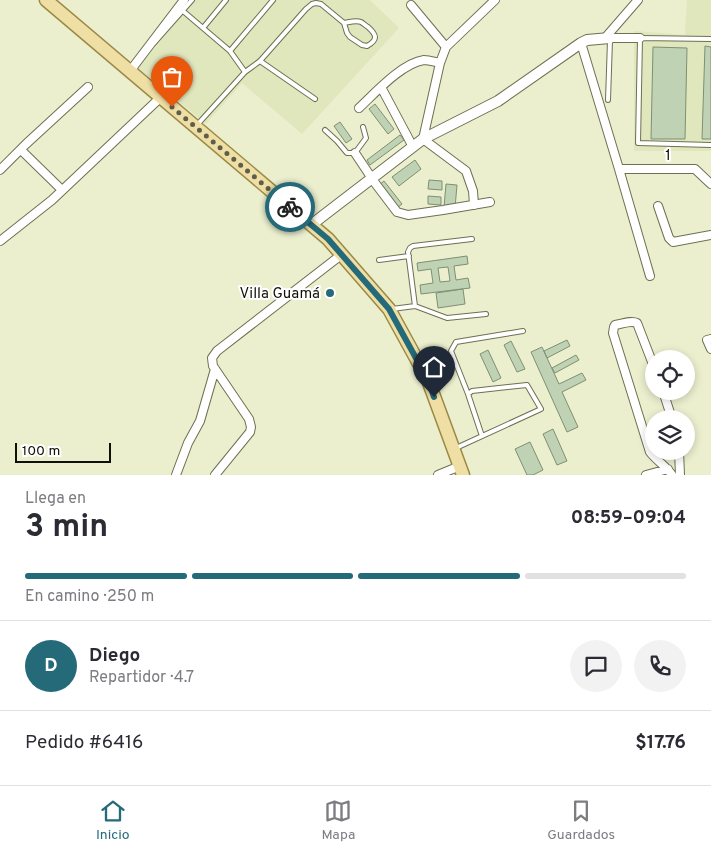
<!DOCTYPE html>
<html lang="es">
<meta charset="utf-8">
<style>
:root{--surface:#fff;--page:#f2f2f3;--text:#2b2b33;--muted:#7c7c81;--line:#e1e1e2;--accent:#246a79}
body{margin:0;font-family:Overpass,sans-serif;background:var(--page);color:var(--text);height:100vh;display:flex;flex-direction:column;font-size:19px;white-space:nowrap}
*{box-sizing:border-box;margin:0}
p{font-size:16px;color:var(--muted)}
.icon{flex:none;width:28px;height:28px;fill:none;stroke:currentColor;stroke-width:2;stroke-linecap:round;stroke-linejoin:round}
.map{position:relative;height:475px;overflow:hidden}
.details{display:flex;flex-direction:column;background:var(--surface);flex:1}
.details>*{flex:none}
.buttons{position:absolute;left:645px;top:350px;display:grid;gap:10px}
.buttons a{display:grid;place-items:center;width:50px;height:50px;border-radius:50%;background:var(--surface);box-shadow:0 2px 8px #0003;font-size:25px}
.scale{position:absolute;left:15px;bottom:12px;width:96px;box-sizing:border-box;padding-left:5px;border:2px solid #101106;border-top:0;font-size:14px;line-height:18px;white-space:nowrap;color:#101106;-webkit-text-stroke:4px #fff;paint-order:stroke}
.pin{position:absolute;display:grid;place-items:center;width:42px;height:42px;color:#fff;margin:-51px -21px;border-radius:50% 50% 50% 0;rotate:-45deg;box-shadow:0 0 5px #0007}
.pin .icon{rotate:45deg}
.courier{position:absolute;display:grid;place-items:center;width:50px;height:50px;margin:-25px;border:4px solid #246a79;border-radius:50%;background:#fff;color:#222;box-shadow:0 1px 6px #0007}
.summary em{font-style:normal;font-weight:700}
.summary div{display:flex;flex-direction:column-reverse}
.summary{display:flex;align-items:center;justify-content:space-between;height:85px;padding:0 25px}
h1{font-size:32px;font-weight:700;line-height:38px}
.bar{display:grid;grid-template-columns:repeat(4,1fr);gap:8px 5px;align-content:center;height:60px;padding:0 25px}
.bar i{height:6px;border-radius:4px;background:var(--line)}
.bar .active{background:var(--accent)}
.bar p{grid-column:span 4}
.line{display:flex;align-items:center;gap:12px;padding:0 25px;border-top:1px solid var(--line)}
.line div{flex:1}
.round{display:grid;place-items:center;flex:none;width:52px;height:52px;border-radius:26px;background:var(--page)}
.menu{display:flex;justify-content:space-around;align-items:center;height:70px;border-top:1px solid var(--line);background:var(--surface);font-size:14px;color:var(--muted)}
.menu a{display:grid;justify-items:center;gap:2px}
.menu .active{color:var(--accent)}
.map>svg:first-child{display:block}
</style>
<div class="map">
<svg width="711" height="475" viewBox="0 0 711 475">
<rect width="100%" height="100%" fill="#ebefce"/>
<path fill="#e1e7bd" d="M195,0H370L399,28L302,134L242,83L206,124L138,68Z
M687,0H711V151H634V31L685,35Z"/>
<path fill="#bfd2b4" stroke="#7e8f74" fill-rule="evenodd" d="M705,46L711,47V139H702Z
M653,47L687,48L685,139H651Z
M375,104L394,129L388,134L369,109Z
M340,122L352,139L346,143L334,126Z
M400,135L404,140L370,165L367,160Z
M415,160L421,169L399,186L392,177Z
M429,180L442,181V190L428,189Z
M384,181L402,204L397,208L379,185Z
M446,184L457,185L455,208L444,207Z
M428,196L441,197V205L428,204Z
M467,256L468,264L454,266L456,280L468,278L470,288L421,294L420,285L433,283L431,269L418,271L417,263ZM448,267L450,281L440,282L438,268Z
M463,289L465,304L438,308L436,293Z
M567,340L570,346L547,358L544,351Z
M511,341L525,369L517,372L504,345Z
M542,347L559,384L582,373L586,380L562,392L578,427L567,432L531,352Z
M488,350L501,378L493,382L480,354Z
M576,355L579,360L555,373L552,368Z
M553,429L567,461L557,465L543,434Z
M530,442L543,470L533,475H527L515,449Z"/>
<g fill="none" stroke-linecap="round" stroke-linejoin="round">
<defs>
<path id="service" d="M183,11L230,51
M203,28L226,0
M711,39L640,38L638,143L711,145
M154,43L192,0
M260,61L315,99
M245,72L230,51L273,0
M608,100L610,40
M197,125L245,72L260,61L306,9L312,4L316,3L321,4L344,23L347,33L350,37L362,45L367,46C378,40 377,35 368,27C366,26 363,23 361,22C356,20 350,22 344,23
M325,130L337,141L347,153H355L366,138L363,127
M379,260L409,256
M415,306L447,318L486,314
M392,309L415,306L408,252L410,248L413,246L472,239
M468,394L451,351L456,342L523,331
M456,448L541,409L527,385L472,391L468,394L482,436"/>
<path id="minor" d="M411,5L446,47
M605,38L638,0
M610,38H640
M581,43L619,169L650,276
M130,71L184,0
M381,87L413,147
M359,108C375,93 402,63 424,60C429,60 435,62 440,63
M21,150L62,190
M355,153L375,183L397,212L408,215L443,210L490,202
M619,169H695L711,184
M0,170L26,144L88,87
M474,205L473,191L466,171L423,139L440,63L446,47L495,0
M658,206L669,238L673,242L711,235
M0,241L52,200L161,97
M711,339L707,340L711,349
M654,367L637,323C631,320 622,324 615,325L614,327L613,333L650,452C657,461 666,466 672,475
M663,391L672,419
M679,451L680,475
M176,475L188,443L200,421L215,369
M215,475L250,432L251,427L249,419L213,366L212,358L217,351L341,255
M438,475L460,466
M646,475L668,469"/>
<path id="tertiary" d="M311,225L423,139L498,101L581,43L587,40L610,38"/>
<path id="primary" d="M46,0L328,239L389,309L428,380L463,475"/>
</defs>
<use href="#service" stroke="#6d7052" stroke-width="6"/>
<use href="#minor" stroke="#6d7052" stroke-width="10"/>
<use href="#tertiary" stroke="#6d7052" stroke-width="12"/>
<use href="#primary" stroke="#9a8946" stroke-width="15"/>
<use href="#service" stroke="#fff" stroke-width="4"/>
<use href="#minor" stroke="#fff" stroke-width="8"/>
<use href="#tertiary" stroke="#fff" stroke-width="10"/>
<use href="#primary" stroke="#efdfa4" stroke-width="12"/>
</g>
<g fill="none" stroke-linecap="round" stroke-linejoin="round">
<path stroke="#5d5f4c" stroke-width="5" stroke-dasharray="0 9" d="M172,107L290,207"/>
<path stroke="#246a79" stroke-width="6" d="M290,207L328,239L389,309L428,380L434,397"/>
</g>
<circle fill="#246a79" stroke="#fff" stroke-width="2" cx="330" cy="293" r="5"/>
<g text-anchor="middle" stroke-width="4" stroke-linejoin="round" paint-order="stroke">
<g font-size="15" fill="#101106" stroke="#fff">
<text x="668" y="160">1</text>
</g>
<g font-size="15" fill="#101106" stroke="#fff" text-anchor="end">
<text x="320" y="298">Villa Guamá</text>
</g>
</g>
</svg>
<div class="buttons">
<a><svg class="icon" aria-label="locate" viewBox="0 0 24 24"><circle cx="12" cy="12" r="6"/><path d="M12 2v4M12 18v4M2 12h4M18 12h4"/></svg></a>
<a><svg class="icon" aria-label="layers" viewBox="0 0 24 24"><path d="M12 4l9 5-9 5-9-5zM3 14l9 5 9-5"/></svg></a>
</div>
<div class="scale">100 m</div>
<div class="pin" style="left:172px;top:107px;background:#ea580c"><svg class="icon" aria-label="bag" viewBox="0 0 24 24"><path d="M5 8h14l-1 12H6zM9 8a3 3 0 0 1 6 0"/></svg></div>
<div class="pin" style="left:434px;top:397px;background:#1f2937"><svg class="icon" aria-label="home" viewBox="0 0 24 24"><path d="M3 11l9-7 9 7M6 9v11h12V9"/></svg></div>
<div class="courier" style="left:290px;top:207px"><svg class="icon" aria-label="bike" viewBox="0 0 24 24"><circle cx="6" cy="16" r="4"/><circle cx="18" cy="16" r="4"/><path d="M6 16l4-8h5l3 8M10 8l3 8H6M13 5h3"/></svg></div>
</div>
<section class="details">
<div class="summary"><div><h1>3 min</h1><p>Llega en</p></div><em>08:59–09:04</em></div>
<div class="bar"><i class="active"></i><i class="active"></i><i class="active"></i><i></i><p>En camino · 250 m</p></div>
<div class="line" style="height:90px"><b class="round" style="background:var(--accent);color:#fff">D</b><div><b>Diego</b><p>Repartidor · 4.7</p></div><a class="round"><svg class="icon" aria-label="chat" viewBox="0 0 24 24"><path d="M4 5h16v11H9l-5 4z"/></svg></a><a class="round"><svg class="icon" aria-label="phone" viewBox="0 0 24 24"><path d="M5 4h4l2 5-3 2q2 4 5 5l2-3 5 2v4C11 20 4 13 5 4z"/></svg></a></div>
<div class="line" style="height:65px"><div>Pedido #6416</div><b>$17.76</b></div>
</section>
<nav class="menu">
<a class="active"><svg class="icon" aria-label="home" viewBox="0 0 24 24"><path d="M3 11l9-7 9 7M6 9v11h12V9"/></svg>Inicio</a>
<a><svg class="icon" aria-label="map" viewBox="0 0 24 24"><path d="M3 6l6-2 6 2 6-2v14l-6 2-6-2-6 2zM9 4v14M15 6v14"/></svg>Mapa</a>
<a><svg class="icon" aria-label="saved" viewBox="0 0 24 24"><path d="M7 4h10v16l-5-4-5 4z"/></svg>Guardados</a>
</nav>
